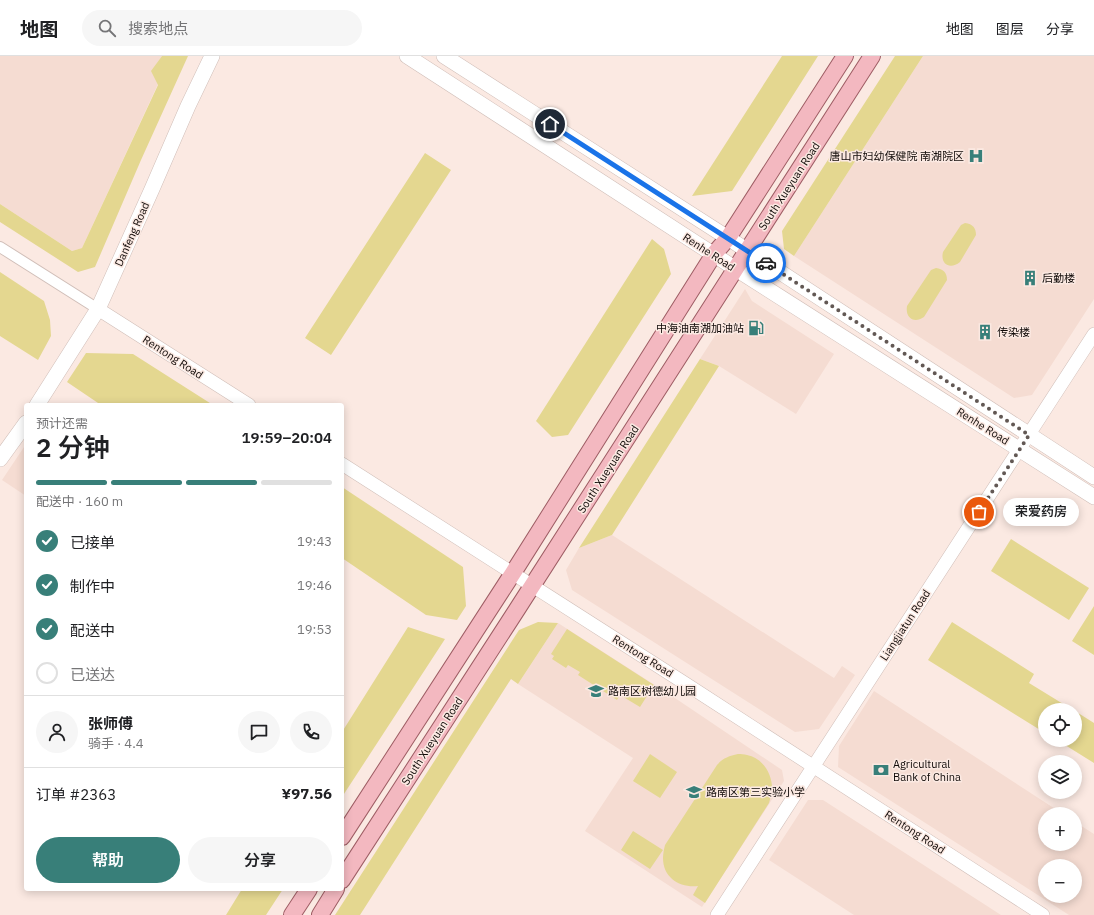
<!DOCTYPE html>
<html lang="zh">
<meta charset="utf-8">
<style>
:root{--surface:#fff;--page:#f6f6f6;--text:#202124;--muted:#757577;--line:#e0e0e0;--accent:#387f79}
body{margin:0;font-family:"IBM Plex Sans","Noto Sans SC",sans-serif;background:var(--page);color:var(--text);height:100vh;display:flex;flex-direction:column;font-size:15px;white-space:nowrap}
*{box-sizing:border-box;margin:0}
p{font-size:13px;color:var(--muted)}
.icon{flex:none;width:22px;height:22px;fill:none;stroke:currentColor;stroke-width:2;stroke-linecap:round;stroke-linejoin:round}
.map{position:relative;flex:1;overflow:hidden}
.sheet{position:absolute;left:24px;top:347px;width:320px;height:488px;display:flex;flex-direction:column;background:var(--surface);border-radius:4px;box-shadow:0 2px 10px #0003}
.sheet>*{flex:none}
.controls{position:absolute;left:1038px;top:647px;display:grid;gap:8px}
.controls a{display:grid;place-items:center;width:44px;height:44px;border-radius:50%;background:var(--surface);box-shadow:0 2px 10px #0003;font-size:20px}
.pin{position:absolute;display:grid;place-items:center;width:34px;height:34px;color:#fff;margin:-17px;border:2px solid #fff;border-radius:50%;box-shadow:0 1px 4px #0007}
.courier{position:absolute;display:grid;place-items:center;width:40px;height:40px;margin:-20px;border:3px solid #1a73e8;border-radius:50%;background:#fff;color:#222;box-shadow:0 1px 5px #0007}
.bubble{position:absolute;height:28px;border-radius:14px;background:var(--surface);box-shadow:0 2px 10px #0003;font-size:13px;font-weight:600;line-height:28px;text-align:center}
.head em{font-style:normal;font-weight:600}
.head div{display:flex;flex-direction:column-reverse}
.head{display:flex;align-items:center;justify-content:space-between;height:68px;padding:0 12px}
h1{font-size:26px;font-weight:600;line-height:30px}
.bar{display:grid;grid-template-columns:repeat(4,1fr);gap:6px 4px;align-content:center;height:48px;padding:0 12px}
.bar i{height:5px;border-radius:3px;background:var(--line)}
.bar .current{background:var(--accent)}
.bar p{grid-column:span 4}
.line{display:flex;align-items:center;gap:10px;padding:0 12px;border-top:1px solid var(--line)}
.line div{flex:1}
.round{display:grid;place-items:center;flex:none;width:42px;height:42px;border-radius:21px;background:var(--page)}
ol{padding:0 12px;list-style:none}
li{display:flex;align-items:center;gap:12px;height:44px}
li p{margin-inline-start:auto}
li .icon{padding:4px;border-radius:50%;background:var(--accent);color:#fff;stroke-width:4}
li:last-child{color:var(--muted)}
li i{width:22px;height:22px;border:2px solid var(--line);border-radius:50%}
.action{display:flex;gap:8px;margin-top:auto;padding:8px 12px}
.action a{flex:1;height:46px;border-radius:24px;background:var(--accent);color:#fff;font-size:16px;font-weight:600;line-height:46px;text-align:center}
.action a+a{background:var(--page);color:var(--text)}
header{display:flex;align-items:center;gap:24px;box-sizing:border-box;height:56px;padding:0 20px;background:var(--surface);border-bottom:1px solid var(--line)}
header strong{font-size:19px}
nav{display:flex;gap:22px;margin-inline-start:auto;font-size:14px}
.search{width:280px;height:36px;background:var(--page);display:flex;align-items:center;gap:10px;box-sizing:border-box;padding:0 14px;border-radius:22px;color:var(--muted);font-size:15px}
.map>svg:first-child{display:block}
</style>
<header>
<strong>地图</strong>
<div class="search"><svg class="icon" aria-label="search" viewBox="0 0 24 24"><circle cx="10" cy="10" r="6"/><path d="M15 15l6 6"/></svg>搜索地点</div>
<nav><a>地图</a><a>图层</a><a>分享</a></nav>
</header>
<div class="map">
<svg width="1094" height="859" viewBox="0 0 1094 859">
<rect width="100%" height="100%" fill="#fbe9e2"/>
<path fill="#f5dcd2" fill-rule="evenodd" d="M0,0H162L152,15L158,28L82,192L72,195L0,148Z
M923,0H1094V243L1032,339L1014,342L794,200Z
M745,233L752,245L834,298L796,358L719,310L700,303Z
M26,388V440L2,424Z
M612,479L834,622L842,610L855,619L819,673L795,676L572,534L566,514L579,492Z
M558,567L672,640L782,714L784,725L702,851L585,775L633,702L518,628Z
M874,635L1063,758H1045V788H1075V766L1094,778V859H1069L838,711L839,690ZM1045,810H1075V840H1045Z
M808,744H823L1001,859H854L769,804Z"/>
<path fill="#e4d790" d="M162,0H188L141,104L95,211L78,216L0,166V148L72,195L82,192L158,29L151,15Z
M782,0H818L732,135L692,140Z
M895,0H923L794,200L784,193L782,175Z
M425,97L451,114L331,299L305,282Z
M965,167C973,168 976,172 976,179L960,206C950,214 940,208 943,196L961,169Z
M652,183L664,193L671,218L568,379L552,381L536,365Z
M936,212C943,213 947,216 947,224L924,261C914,268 905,262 907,250L931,214Z
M0,216L44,245L50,264L51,280L38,304L0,280Z
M86,297L133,298L213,349H101L67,326Z
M700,303L719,310L612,479L579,492Z
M342,431L463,511L466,550L457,564L426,559L342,502Z
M1011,483L1089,532L1069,564L991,515Z
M1094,550V599L1072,585Z
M538,566L558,567L518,628L511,623L360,859H335L519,574Z
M952,566L1034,618L1029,627L1073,654H1045V677L928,604Z
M408,571L445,583L342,741V676Z
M567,573L654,629L640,651L620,639L617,644L578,619L580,616L568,609L566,612L552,603L554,600L551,598Z
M1075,655L1094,667V707L1057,684H1075Z
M650,698L677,716L660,742L633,725Z
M738,698C741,698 744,698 747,699C763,702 773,719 772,734C772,738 770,743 769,747L705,847L693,839L698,830C680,832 663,822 663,802C663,798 664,793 665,789L717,709C723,702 729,700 738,698Z
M633,775L663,794L650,813L621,794Z
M242,833H283L266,859H226Z"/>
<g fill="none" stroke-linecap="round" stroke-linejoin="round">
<defs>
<path id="minor" d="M0,191L98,253"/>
<path id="tertiary" d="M98,253L249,349
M342,408L686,628L1043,859
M717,859L1094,278"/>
<path id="secondary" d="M407,0L736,213L1094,441
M444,0L728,182L1094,421
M37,349L98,253L152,133L188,50L212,0
M0,403L26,367"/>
<path id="primary" d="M342,781L513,517L714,198L728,182L845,0
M342,824L516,555L872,0
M292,859L309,833
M320,859L336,833"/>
</defs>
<use href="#minor" stroke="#d0beb8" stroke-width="12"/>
<use href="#tertiary" stroke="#d0beb8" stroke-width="14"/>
<use href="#secondary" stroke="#d0beb8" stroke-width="16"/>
<use href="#primary" stroke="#9e5d64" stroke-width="18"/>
<use href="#minor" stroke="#fff" stroke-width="10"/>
<use href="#tertiary" stroke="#fff" stroke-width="13"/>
<use href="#secondary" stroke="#fff" stroke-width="15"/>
<use href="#primary" stroke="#f3b8c0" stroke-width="16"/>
</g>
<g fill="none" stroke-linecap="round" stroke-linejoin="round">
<path stroke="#625854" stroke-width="4" stroke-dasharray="0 7.2" d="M766,207L1029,379L979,456"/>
<path stroke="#1a73e8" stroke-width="5" d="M550,68L766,207"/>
</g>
<defs>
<symbol id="hospital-bare" viewBox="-9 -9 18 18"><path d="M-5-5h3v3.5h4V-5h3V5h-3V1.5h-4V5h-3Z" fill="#387f79" stroke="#fbe9e2" stroke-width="2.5" paint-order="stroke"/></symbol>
<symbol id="building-bare" viewBox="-9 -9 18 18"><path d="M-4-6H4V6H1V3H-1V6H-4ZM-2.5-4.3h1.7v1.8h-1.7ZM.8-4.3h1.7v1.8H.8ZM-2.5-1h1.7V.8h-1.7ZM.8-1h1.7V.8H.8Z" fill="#387f79" stroke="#fbe9e2" stroke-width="2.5" paint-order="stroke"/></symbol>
<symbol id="fuel-bare" viewBox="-9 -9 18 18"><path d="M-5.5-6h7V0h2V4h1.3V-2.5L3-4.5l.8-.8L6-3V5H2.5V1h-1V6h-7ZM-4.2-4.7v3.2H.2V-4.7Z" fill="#387f79" stroke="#fbe9e2" stroke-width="2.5" paint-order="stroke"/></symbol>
<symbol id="school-bare" viewBox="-9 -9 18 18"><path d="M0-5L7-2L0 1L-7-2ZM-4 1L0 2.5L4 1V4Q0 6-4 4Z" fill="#387f79" stroke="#fbe9e2" stroke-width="2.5" paint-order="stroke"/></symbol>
<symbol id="bank-bare" viewBox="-9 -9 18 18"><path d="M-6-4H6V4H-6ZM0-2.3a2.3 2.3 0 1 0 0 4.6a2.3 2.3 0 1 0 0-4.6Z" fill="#387f79" stroke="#fbe9e2" stroke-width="2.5" paint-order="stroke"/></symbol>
</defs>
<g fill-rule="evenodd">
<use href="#hospital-bare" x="965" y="89" width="22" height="22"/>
<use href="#building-bare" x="1019" y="211" width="22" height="22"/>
<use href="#fuel-bare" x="745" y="261" width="22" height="22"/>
<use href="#building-bare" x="974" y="265" width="22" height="22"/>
<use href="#school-bare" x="585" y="624" width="22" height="22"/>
<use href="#bank-bare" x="870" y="703" width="22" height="22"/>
<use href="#school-bare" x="683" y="725" width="22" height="22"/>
</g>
<g text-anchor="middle" stroke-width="3" stroke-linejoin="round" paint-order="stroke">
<g font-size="11" fill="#100a08" stroke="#fbe9e2" text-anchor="start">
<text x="964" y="104" text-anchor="end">唐山市妇幼保健院 南湖院区</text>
<text x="1042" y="226">后勤楼</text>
<text x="744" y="276" text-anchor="end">中海油南湖加油站</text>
<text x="997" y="280">传染楼</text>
<text x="608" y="639">路南区树德幼儿园</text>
<text x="893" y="712">Agricultural<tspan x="893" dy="13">Bank of China</tspan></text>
<text x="706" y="740">路南区第三实验小学</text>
</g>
<g font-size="11" fill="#100a08" stroke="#fbe9e2">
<text transform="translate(789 130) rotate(-57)" y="4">South Xueyuan Road</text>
<text transform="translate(132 178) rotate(-66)" y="4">Danfeng Road</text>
<text transform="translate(709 196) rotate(33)" y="4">Renhe Road</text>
<text transform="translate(173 301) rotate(33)" y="4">Rentong Road</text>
<text transform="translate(983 370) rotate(32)" y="4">Renhe Road</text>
<text transform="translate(608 413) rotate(-57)" y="4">South Xueyuan Road</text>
<text transform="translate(905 569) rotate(-57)" y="4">Liangjiatun Road</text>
<text transform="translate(643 600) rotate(32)" y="4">Rentong Road</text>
<text transform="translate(432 685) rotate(-57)" y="4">South Xueyuan Road</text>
<text transform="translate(915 776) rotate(33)" y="4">Rentong Road</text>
</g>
</g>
</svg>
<div class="controls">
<a><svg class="icon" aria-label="locate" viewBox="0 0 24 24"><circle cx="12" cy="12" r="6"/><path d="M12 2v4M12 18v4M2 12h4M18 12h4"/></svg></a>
<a><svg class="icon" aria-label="layers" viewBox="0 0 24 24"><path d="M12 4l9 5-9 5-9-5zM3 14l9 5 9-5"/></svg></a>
<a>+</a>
<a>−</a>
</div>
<div class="pin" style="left:979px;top:456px;background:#ea580c"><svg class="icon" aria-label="bag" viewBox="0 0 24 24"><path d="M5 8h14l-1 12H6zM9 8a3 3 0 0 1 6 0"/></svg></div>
<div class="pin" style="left:550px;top:68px;background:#1f2937"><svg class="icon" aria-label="home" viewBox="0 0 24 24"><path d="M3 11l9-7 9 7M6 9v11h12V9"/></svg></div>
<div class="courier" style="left:766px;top:207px"><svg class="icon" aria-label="car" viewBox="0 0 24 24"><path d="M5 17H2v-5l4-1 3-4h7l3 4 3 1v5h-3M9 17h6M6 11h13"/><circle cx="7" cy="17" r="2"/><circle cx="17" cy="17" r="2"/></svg></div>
<div class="bubble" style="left:1003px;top:442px;width:76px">荣爱药房</div>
<section class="sheet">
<div class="head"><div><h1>2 分钟</h1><p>预计还需</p></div><em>19:59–20:04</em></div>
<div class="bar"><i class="current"></i><i class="current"></i><i class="current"></i><i></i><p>配送中 · 160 m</p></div>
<ol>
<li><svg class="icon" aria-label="check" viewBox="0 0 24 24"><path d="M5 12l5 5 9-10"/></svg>已接单<p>19:43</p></li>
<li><svg class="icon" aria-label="check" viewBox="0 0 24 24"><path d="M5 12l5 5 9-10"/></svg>制作中<p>19:46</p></li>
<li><svg class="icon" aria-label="check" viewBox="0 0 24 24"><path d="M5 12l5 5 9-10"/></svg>配送中<p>19:53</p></li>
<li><i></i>已送达</li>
</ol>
<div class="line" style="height:72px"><a class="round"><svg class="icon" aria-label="person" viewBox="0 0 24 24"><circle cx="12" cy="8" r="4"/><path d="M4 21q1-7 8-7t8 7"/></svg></a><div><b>张师傅</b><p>骑手 · 4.4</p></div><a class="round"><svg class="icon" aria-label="chat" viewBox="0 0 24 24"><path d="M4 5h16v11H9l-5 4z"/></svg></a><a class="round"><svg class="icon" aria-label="phone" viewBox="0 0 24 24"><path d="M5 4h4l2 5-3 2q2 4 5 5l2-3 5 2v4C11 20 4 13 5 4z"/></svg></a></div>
<div class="line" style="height:52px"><div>订单 #2363</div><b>¥97.56</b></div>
<div class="action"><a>帮助</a><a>分享</a></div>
</section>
</div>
